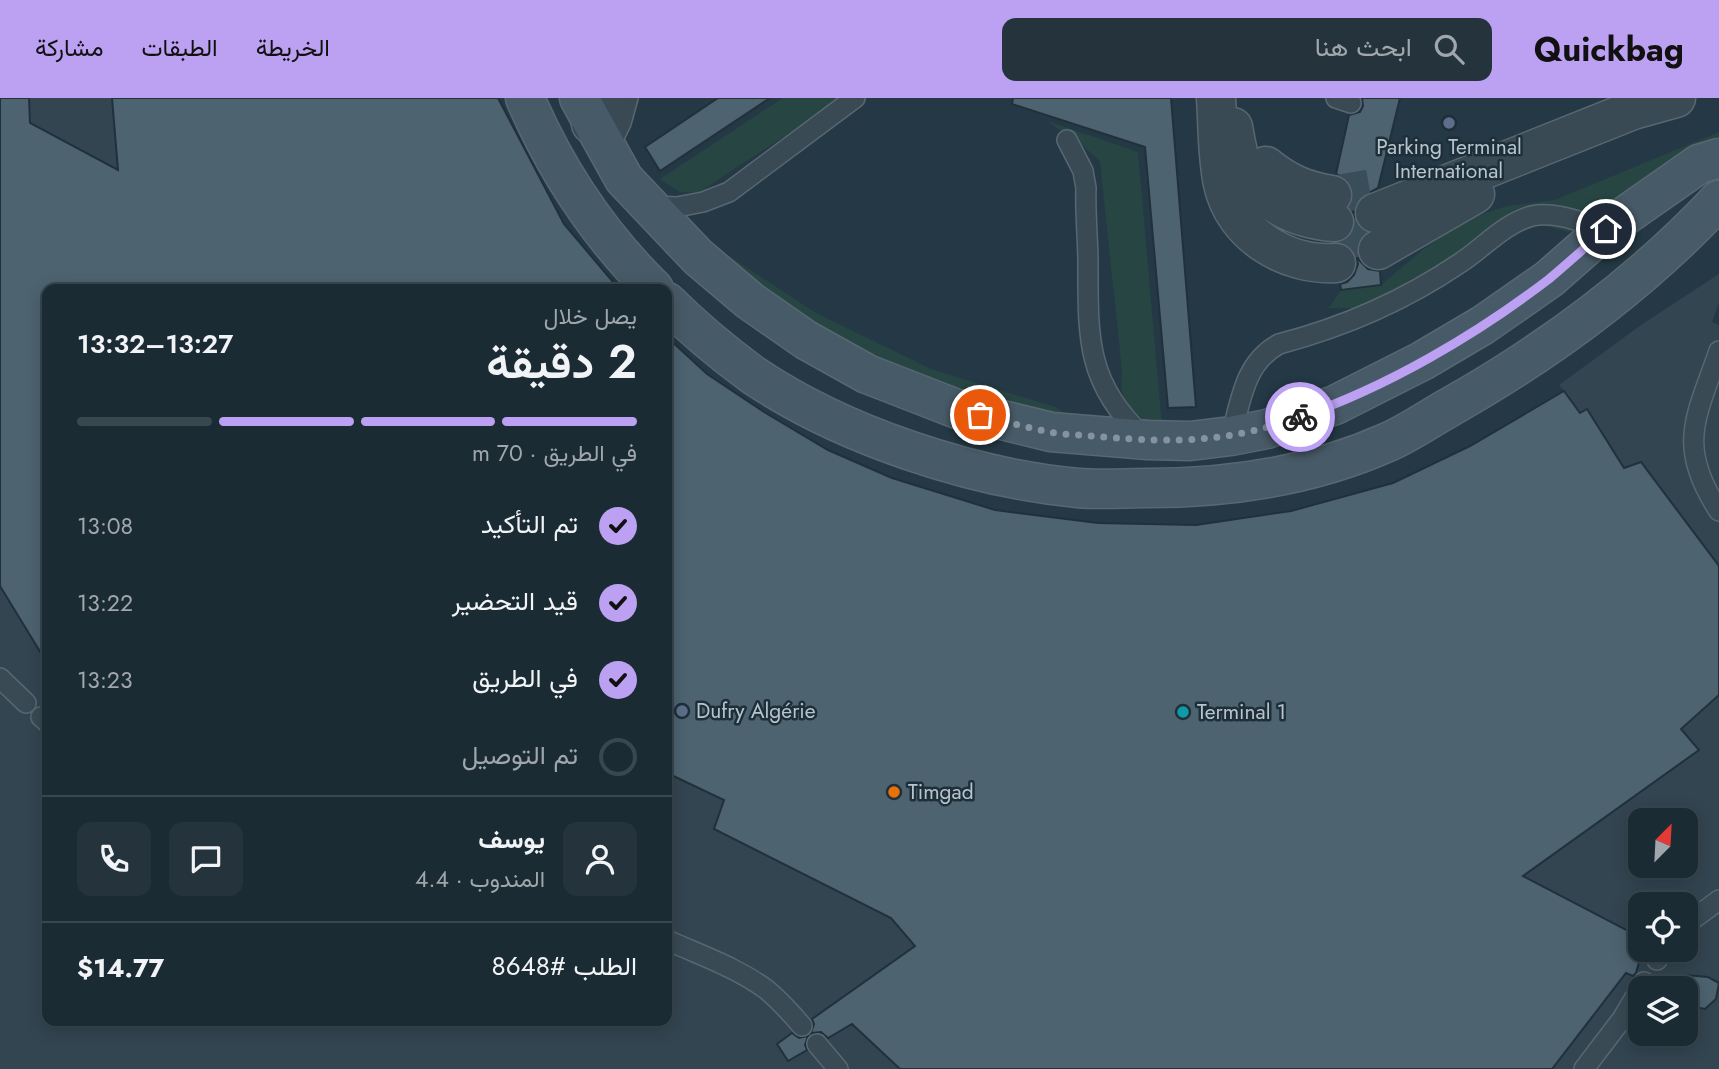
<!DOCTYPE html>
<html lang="ar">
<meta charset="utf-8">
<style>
:root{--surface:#1b2b34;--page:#24333c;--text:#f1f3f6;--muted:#a0a7ac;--line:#39474f;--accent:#bca0f2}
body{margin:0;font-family:Jost,Vazirmatn,sans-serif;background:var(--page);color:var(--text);direction:rtl;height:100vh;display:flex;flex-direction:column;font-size:26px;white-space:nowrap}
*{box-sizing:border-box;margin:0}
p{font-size:23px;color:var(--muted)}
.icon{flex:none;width:38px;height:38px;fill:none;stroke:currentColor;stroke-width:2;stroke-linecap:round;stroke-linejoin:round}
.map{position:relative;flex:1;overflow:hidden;direction:ltr}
.side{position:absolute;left:42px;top:186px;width:630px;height:742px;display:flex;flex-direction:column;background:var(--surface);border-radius:14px;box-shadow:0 4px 18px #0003,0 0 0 2px var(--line);direction:rtl}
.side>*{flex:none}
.needle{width:46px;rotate:24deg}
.buttons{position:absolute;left:1628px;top:710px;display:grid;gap:14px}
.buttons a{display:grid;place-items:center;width:70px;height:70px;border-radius:14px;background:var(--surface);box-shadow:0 4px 18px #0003,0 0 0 2px var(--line);font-size:35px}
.pin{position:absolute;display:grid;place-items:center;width:60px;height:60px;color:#fff;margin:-30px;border:4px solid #fff;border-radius:50%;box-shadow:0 2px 7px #0007}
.courier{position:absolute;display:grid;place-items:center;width:70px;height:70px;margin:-35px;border:5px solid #bca0f2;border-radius:50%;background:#fff;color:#222;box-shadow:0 2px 9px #0007}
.head em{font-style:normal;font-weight:600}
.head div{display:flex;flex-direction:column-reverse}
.head{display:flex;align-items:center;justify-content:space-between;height:119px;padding:0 35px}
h1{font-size:46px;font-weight:600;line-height:52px}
.bar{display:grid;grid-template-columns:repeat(4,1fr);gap:10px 7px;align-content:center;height:84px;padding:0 35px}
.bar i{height:9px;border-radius:5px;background:var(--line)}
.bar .selected{background:var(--accent)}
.bar p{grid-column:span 4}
.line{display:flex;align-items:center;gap:18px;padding:0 35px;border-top:2px solid var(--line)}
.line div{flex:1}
.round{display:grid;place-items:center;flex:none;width:74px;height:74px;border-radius:14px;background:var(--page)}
ol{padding:0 35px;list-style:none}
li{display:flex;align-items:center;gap:21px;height:77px}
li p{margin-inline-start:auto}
li .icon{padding:7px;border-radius:50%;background:var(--accent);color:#111;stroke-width:4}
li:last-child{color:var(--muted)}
li i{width:38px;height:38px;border:4px solid var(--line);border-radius:50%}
header{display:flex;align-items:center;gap:42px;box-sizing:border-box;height:98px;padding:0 35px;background:var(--accent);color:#111}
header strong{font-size:33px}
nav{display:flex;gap:38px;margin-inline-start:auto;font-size:24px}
.search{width:490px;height:63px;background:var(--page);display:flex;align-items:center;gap:18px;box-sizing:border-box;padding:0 24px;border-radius:14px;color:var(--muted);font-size:26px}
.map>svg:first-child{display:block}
</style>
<header>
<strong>Quickbag</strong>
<div class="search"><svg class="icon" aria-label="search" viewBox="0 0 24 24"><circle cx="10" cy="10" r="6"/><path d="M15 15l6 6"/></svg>ابحث هنا</div>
<nav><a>الخريطة</a><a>الطبقات</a><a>مشاركة</a></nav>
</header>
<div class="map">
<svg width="1719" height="971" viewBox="0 0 1719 971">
<rect width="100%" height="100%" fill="#243945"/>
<path fill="#334551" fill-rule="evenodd" d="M0,0H498L564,126L47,191V922H667V239L707,276L764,314L828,352L892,380L995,412L1098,425L1196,427L1291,413L1393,385L1470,348L1564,293L1559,287L1641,227L1719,176V205L1712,224L1719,227V971H0ZM1640,723H1685V768H1640ZM1640,807H1685V852H1640ZM1640,891H1685V936H1640Z"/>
<path fill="#274643" d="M783,0H843L699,94H680L660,81Z
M1047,23L1138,54L1162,329C1146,324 1129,314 1123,297C1120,290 1122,280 1122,273L1100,63L1082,47Z
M1719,34V46L1589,127L1570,134L1536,126L1508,129L1380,210H1329L1341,192L1381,187L1425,150L1467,121L1507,108L1555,102Z
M706,143L816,215L931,271L1055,309L1076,321L1073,331L847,263Z"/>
<path fill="#4d6370" stroke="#20313b" stroke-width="2" d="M0,0H29L30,25L118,72L112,0H498L564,126L619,191H47V565L0,488Z
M718,0H770L660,73L645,49Z
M1013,0H1171L1196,309L1168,310L1145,49L1012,6Z
M1362,0H1400L1378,90L1358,101L1354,115L1350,109L1354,100L1352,89L1345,80L1336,76L1349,17L1360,14L1363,8Z
M1355,124L1366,134L1359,142L1356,151L1359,162L1368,171L1380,173L1381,187L1341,192L1340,186L1347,184L1354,177L1358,166L1355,154L1348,147L1341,144L1352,137Z
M667,239L707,276L764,314L828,352L892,380L995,412L1098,425L1196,427L1291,413L1393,385L1470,348L1564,293L1580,315L1587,311L1624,370L1641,364L1719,468V597L1681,631L1699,652L1523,778L1640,839V861L1636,875L1633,878L1626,875L1552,971H900L852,926L828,940L821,934L811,935L814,926L812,921L915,848L891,820L714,731L724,702L667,675Z
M1685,877L1708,879L1719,885L1716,901L1705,911L1685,907Z
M792,935L799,940L808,938L805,947L807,952L788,963L777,946Z"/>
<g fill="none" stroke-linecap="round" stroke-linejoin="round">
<path stroke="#3a4e5a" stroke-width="38" stroke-dasharray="38 19" stroke-linecap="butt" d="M1332,97L1378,89
M1335,142L1357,140L1376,133"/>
<defs>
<path id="service" d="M1336,0L1351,5
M1067,42L1083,73L1086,90C1085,115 1088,141 1088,166C1088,238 1086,286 1143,338
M607,53L621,25L628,0
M651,108L677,109L703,104L729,94L855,0
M1719,253C1696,319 1676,348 1719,413
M1231,338C1241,303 1244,265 1279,246C1344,229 1404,203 1460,165C1483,150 1505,125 1532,118C1556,113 1583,125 1606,131
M0,580L26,605
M41,619L47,624
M1685,827L1719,802
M667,842C700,857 738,870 767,892C780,903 791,915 802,928
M1657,862L1664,852
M817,946L838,971
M1584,971L1622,921L1644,884"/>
<path id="minor" d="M1216,0C1218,28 1217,58 1223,86C1234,137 1287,168 1336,165
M591,26L610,0
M1233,29C1235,40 1237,52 1240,62C1255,102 1294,121 1334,124
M1266,68C1287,85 1305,93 1332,97
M1375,115L1633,12L1676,0
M1378,152L1475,96"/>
<path id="secondary" d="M525,0C555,70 599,137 654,191
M579,0L624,81L698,159L750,203L806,242L867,276L957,311L1051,334L1148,342L1190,343L1231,338L1267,331L1335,307L1422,263L1483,227L1549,181L1606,131L1699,66L1719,60
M667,204C693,230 723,255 753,277C842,337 971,380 1078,390C1101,392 1126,390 1149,390C1230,390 1314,377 1388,344C1409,335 1430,320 1450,309C1549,253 1641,185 1719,102"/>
</defs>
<use href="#service" stroke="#586771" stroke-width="22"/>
<use href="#minor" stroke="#586771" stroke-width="41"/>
<use href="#secondary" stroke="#586771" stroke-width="41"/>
<use href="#service" stroke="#394a54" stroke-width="19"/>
<use href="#minor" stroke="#394a54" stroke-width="38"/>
<use href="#secondary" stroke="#475a67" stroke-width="38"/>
</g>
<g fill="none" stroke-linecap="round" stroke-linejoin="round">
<path stroke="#84939e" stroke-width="7" stroke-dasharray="0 12.6" d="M980,317C1003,323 1026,329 1049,334C1066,337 1085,337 1103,339C1176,345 1230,344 1300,319"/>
<path stroke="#bca0f2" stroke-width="9" d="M1300,319C1387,289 1476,237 1549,181C1568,165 1587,148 1606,131"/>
</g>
<g fill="#5c6f8a" stroke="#1e2f39" stroke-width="2.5">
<circle cx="1449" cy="25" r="7"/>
<circle cx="682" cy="613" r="7"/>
</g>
<circle fill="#0f9aa8" stroke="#1e2f39" stroke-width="2.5" cx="1183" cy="614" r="7"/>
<circle fill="#e8710a" stroke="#1e2f39" stroke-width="2.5" cx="894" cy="694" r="7"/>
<g text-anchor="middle" stroke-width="5" stroke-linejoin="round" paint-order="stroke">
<g font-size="21" fill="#b7c4ce" stroke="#1e2f39" text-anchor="start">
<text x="1449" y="56" text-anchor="middle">Parking Terminal<tspan x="1449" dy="24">International</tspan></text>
<text x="696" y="620">Dufry Algérie</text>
<text x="1197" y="621">Terminal 1</text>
<text x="908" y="701">Timgad</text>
</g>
</g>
</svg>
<div class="buttons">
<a><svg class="needle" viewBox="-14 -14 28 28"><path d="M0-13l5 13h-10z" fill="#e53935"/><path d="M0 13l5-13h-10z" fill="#a0a7ac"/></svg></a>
<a><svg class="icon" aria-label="locate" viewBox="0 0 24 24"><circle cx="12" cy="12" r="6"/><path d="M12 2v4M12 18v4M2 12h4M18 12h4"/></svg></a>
<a><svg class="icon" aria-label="layers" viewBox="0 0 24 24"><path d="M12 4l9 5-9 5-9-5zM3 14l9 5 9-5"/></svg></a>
</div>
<div class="pin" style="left:980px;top:317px;background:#ea580c"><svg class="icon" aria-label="bag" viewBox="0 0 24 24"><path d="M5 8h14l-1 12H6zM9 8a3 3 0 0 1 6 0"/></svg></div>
<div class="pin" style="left:1606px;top:131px;background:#1f2937"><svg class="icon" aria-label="home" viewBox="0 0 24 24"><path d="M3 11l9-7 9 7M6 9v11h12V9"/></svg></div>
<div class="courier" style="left:1300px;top:319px"><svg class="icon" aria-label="bike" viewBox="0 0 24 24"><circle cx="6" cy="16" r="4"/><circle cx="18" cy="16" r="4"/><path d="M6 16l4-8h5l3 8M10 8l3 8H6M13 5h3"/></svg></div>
<section class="side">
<div class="head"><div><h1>2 دقيقة</h1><p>يصل خلال</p></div><em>13:27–13:32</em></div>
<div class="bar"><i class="selected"></i><i class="selected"></i><i class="selected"></i><i></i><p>في الطريق · 70 m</p></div>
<ol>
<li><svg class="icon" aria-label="check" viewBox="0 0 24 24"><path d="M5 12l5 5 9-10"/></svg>تم التأكيد<p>13:08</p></li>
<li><svg class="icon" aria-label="check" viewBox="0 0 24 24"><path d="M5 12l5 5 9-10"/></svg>قيد التحضير<p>13:22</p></li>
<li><svg class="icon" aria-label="check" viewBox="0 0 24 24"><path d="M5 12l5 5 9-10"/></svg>في الطريق<p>13:23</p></li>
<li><i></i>تم التوصيل</li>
</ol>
<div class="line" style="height:126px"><a class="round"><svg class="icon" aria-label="person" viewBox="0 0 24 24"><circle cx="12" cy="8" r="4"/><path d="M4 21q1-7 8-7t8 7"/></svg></a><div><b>يوسف</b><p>المندوب · 4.4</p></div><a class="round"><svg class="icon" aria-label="chat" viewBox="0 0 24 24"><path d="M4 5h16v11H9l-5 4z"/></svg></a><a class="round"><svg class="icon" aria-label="phone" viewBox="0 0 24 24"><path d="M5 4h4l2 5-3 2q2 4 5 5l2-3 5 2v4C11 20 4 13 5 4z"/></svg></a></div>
<div class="line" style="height:91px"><div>الطلب #8648</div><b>$14.77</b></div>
</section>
</div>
